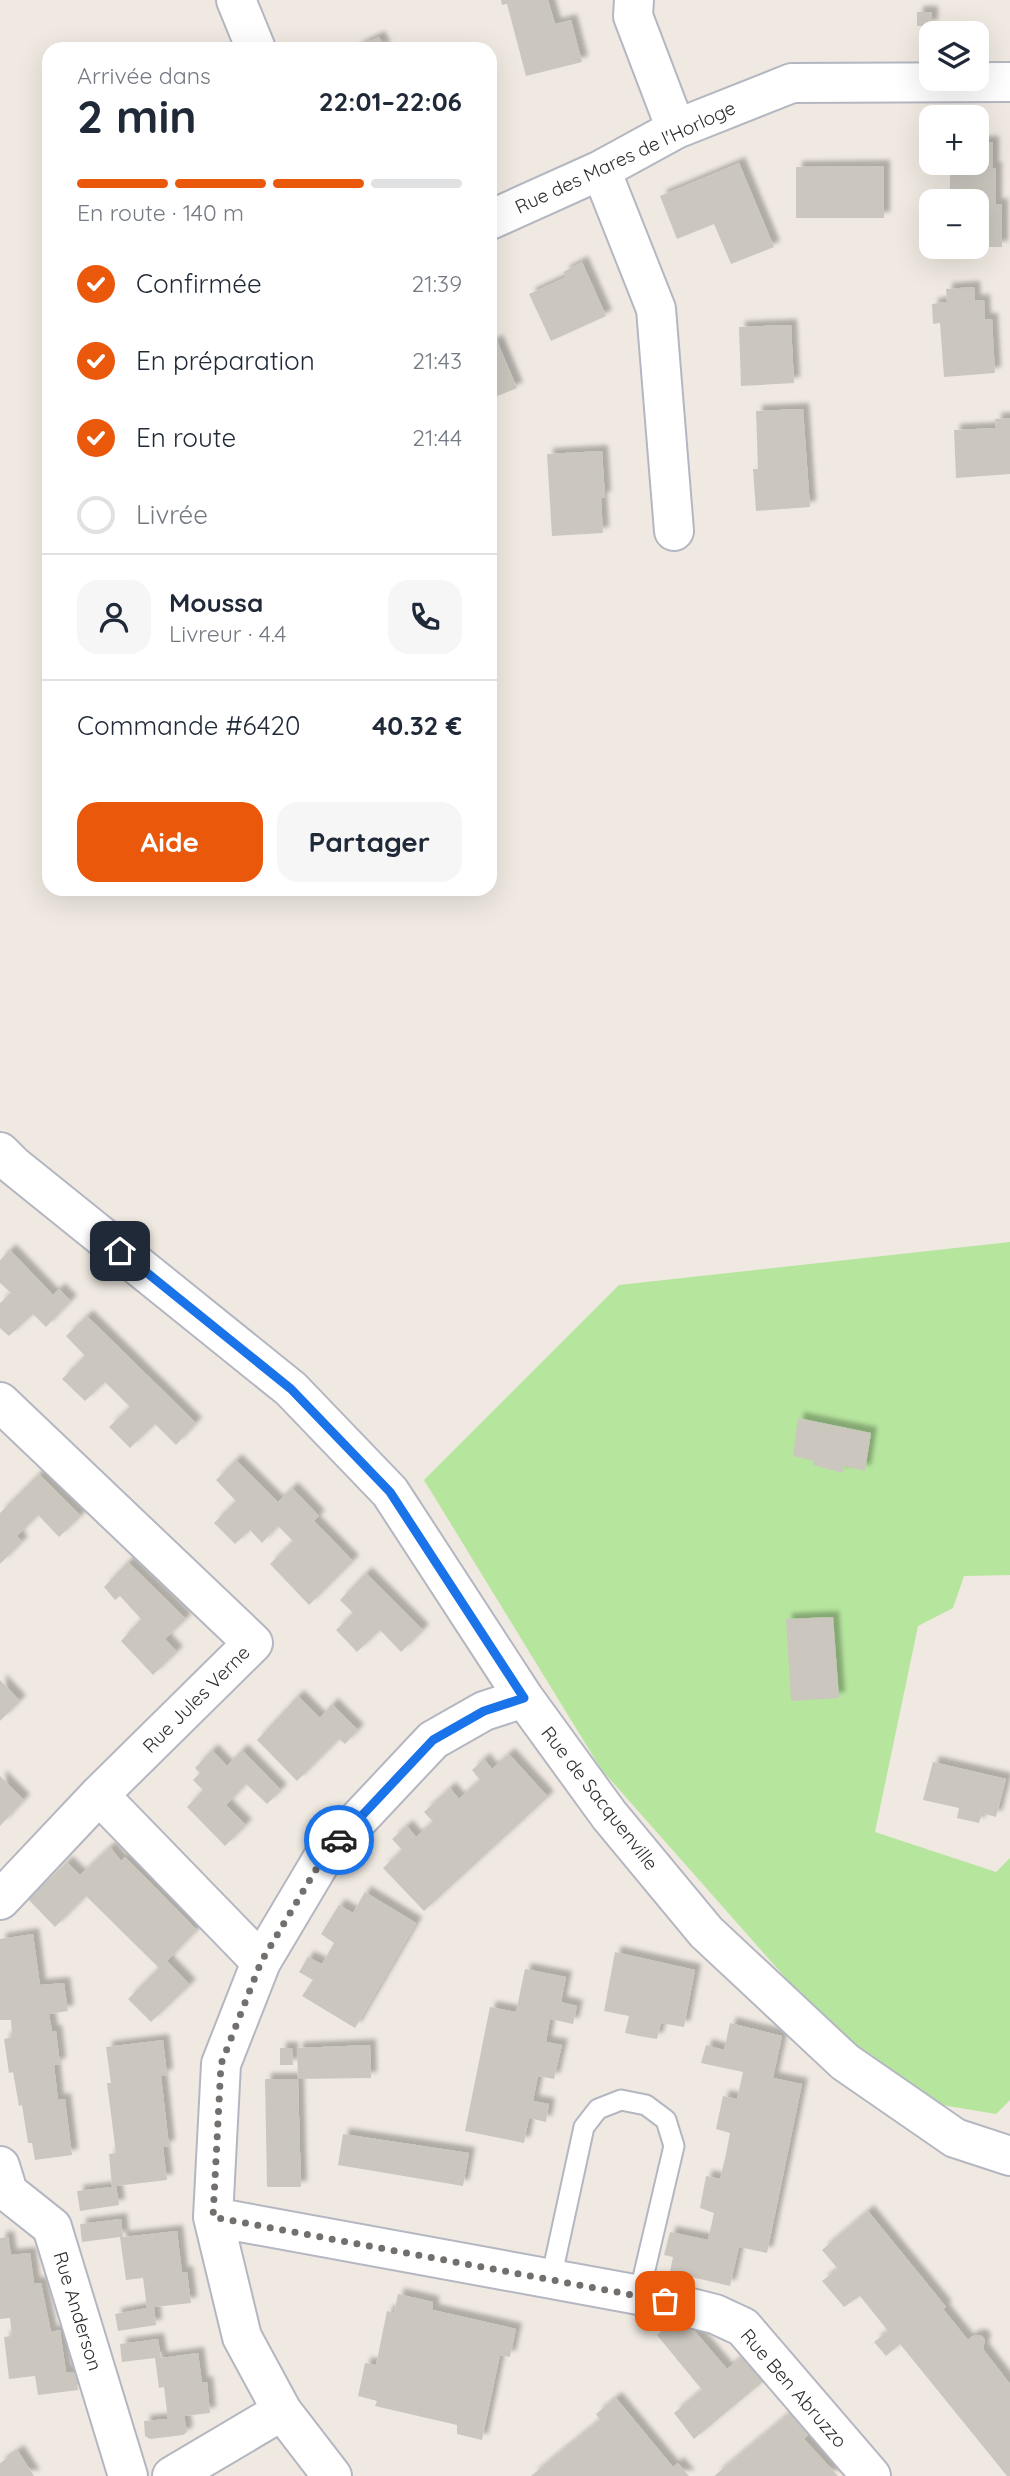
<!DOCTYPE html>
<html lang="fr">
<meta charset="utf-8">
<style>
:root{--surface:#fff;--page:#f6f6f7;--text:#1f2937;--muted:#747a83;--line:#e0e1e3;--accent:#ea580c}
body{margin:0;font-family:Quicksand,sans-serif;background:var(--page);color:var(--text);height:100vh;display:flex;flex-direction:column;font-size:26px;white-space:nowrap}
*{box-sizing:border-box;margin:0}
p{font-size:23px;color:var(--muted)}
.icon{flex:none;width:38px;height:38px;fill:none;stroke:currentColor;stroke-width:2;stroke-linecap:round;stroke-linejoin:round}
.map{position:relative;flex:1;overflow:hidden}
.panel{position:absolute;left:42px;top:42px;width:455px;height:854px;display:flex;flex-direction:column;background:var(--surface);border-radius:21px;box-shadow:0 7px 28px #0002}
.panel>*{flex:none}
.tools{position:absolute;left:919px;top:21px;display:grid;gap:14px}
.tools a{display:grid;place-items:center;width:70px;height:70px;border-radius:14px;background:var(--surface);box-shadow:0 7px 28px #0002;font-size:35px}
.pin{position:absolute;display:grid;place-items:center;width:60px;height:60px;color:#fff;margin:-30px;border-radius:14px;box-shadow:0 4px 10px #0006}
.courier{position:absolute;display:grid;place-items:center;width:70px;height:70px;margin:-35px;border:5px solid #1a73e8;border-radius:50%;background:#fff;color:#222;box-shadow:0 2px 9px #0007}
.summary em{font-style:normal;font-weight:700}
.summary div{display:flex;flex-direction:column-reverse}
.summary{display:flex;align-items:center;justify-content:space-between;height:119px;padding:0 35px}
h1{font-size:46px;font-weight:700;line-height:52px}
.bar{display:grid;grid-template-columns:repeat(4,1fr);gap:10px 7px;align-content:center;height:84px;padding:0 35px}
.bar i{height:9px;border-radius:5px;background:var(--line)}
.bar .selected{background:var(--accent)}
.bar p{grid-column:span 4}
.line{display:flex;align-items:center;gap:18px;padding:0 35px;border-top:2px solid var(--line)}
.line div{flex:1}
.round{display:grid;place-items:center;flex:none;width:74px;height:74px;border-radius:21px;background:var(--page)}
ol{padding:0 35px;list-style:none}
li{display:flex;align-items:center;gap:21px;height:77px}
li p{margin-inline-start:auto}
li .icon{padding:7px;border-radius:50%;background:var(--accent);color:#fff;stroke-width:4}
li:last-child{color:var(--muted)}
li i{width:38px;height:38px;border:4px solid var(--line);border-radius:50%}
.action{display:flex;gap:14px;margin-top:auto;padding:14px 35px}
.action a{flex:1;height:80px;border-radius:21px;background:var(--accent);color:#fff;font-size:28px;font-weight:700;line-height:80px;text-align:center}
.action a+a{background:var(--page);color:var(--text)}
.map>svg:first-child{display:block}
</style>
<div class="map">
<svg width="1010" height="2476" viewBox="0 0 1010 2476">
<defs>
<filter id="shadow"><feDropShadow dx="6" dy="-6" stdDeviation="2" flood-color="#0004"/></filter>
</defs>
<rect width="100%" height="100%" fill="#efe9e1"/>
<path fill="#b6e59e" d="M1010,1242V1575L964,1576L953,1608L918,1626L875,1832L996,1872L1010,1858V2100L996,2114L936,2104L837,2036L601,1769L424,1480L619,1285Z"/>
<path fill="#cbc7bf" filter="url(#shadow)" d="M501,0H548L555,24L571,20L582,62L526,76L507,4L502,5Z
M917,12H932V26H917Z
M379,37L385,49H353Z
M976,142H993V168H996V205L1002,204V247H976V201H950V170L936,169V163H976Z
M739,163L774,247L731,264L714,224L677,239L660,196Z
M884,166V218H796V167Z
M582,262L606,316L551,341L529,294L566,277L563,272Z
M974,287L975,301L984,300L985,319H992L995,373L944,377L940,323L933,324L932,304L947,302L946,289Z
M791,325L794,383L741,386L739,327Z
M497,341L517,388L490,399V344Z
M803,409L810,507L756,511L753,469H758L756,411Z
M1010,418V474L956,478L954,430L996,428L995,419Z
M602,451L605,497L601,498L603,533L552,536L547,454Z
M10,1250L53,1295L59,1289L71,1301L46,1327L33,1314L9,1336L0,1328V1303L11,1293L0,1283V1260Z
M87,1316L196,1423L176,1445L155,1424L130,1448L109,1427L130,1407L105,1382L85,1401L62,1379L85,1356L66,1336Z
M798,1418L871,1433L865,1471L844,1466L843,1473L813,1465L814,1461L793,1456Z
M236,1460L278,1502L292,1488L319,1516L314,1521L353,1561L309,1605L270,1564L293,1541L278,1526L262,1543L250,1530L235,1544L214,1523L236,1501L216,1480Z
M39,1474L81,1516L59,1537L38,1515L17,1536L22,1542L0,1564V1513Z
M128,1562L186,1619L165,1639L177,1652L153,1675L121,1641L141,1619L120,1596L115,1600L104,1587Z
M366,1573L423,1630L401,1652L380,1630L357,1652L336,1630L353,1613L340,1600Z
M833,1617L839,1698L791,1701L786,1619Z
M0,1680L20,1701L0,1721Z
M298,1696L320,1718L332,1704L358,1730L345,1744L339,1739L297,1781L257,1740Z
M212,1750L227,1766L242,1750L281,1790L267,1804L246,1784L226,1805L246,1825L225,1846L187,1807L203,1790L193,1780L200,1773L195,1768Z
M509,1754L548,1797L424,1911L383,1868L402,1850L392,1839L407,1826L416,1837L433,1822L424,1812L450,1788L459,1799L480,1780L472,1770L484,1759L492,1769Z
M933,1762L1006,1779L996,1817L982,1813L979,1823L957,1818L959,1808L923,1800Z
M0,1776L24,1800L0,1826Z
M110,1847L121,1861L125,1857L197,1930L167,1961L190,1985L151,2022L128,1999L159,1968L86,1896L55,1927L28,1899L67,1862L80,1875Z
M365,1892L416,1923L355,2028L302,1996L313,1980L299,1972L308,1957L322,1964L334,1943L321,1934L339,1905L353,1913Z
M33,1934L40,1985L64,1983L68,2011L49,2014L52,2031H56L60,2064L54,2065L58,2100L65,2099L72,2155L35,2160L32,2143H28L22,2105L19,2106L13,2072L9,2073L4,2039L12,2037L11,2020H0V1939Z
M615,1952L695,1970L684,2027L661,2023L657,2039L639,2036L625,2033L629,2016L604,2011Z
M525,1969L566,1977L561,2002L577,2006L573,2024L550,2019L546,2042L562,2045L554,2079L538,2076L533,2101L549,2104L546,2122L529,2118L524,2143L465,2131L490,2007L516,2012Z
M730,2023L782,2036L773,2078L802,2084L767,2253L739,2247L730,2286L670,2272L673,2257L664,2255L670,2232L708,2240L714,2213L700,2208L706,2176L720,2179L726,2154L730,2133L716,2129L723,2096L737,2099L743,2072L701,2063L706,2045L724,2050Z
M163,2040L167,2075L161,2076L169,2146L163,2147L167,2180L116,2186L119,2205L80,2211L77,2191L112,2187L109,2154L116,2153L107,2083H111L106,2047Z
M370,2045L371,2078L298,2079L301,2187H267L265,2079H298L297,2048Z
M280,2048H292L293,2065H280Z
M343,2134L469,2153L463,2186L338,2165Z
M868,2211L946,2307L943,2309L968,2340L973,2336L981,2335L985,2340L983,2349L1010,2384V2476H1007L900,2344L886,2356L874,2342L888,2331L860,2296L844,2307L822,2281L838,2269L822,2250Z
M121,2219L123,2237L177,2231L182,2273L187,2272L191,2303L154,2307L156,2325L118,2331L115,2314L147,2308L143,2278L126,2280L120,2237L82,2242L80,2224Z
M8,2237L11,2255L30,2253L34,2283H41L51,2332L60,2330L66,2372H75L78,2390L38,2395L35,2376L9,2379L4,2337L12,2336L10,2318L0,2319V2238Z
M398,2294L433,2302V2310L516,2329L510,2357L500,2355L482,2440L457,2434V2425L375,2406L377,2401L358,2396L365,2363L376,2365L387,2311L394,2313Z
M681,2315L727,2369L745,2355L765,2380L694,2439L674,2413L702,2390L657,2335Z
M158,2339L161,2358L198,2353L202,2383L207,2382L210,2413L184,2416L187,2432L183,2435L150,2439L145,2436L144,2421L168,2419L164,2387L159,2388L155,2358L122,2362L120,2344Z
M616,2398L673,2467L678,2463L689,2476H531L600,2420L596,2414Z
M791,2412L809,2434L804,2439L838,2476H714Z
M18,2451L34,2476H0V2463Z"/>
<g fill="none" stroke-linecap="round" stroke-linejoin="round">
<defs>
<path id="service" d="M551,2279L584,2127L598,2109L621,2100L646,2105L666,2120L674,2146L639,2295"/>
<path id="minor" d="M236,0L256,49
M634,0L633,16L676,129
M601,170L656,309L674,531
M490,220L601,170L676,129L792,83L1010,82
M0,1152L13,1165L291,1389L390,1492L524,1698L609,1815L706,1932L845,2062L955,2138L1010,2156
M0,1402L253,1643L99,1795L261,1962
M0,1900L99,1795
M0,2166L8,2192L52,2227L128,2476
M213,2217L639,2295L715,2314L743,2327L871,2476
M172,2476L282,2411
M332,2476L282,2411L242,2337L213,2217L221,2064L261,1962L324,1856L433,1740L484,1711L524,1698"/>
</defs>
<use href="#service" stroke="#b4b7c1" stroke-width="23"/>
<use href="#minor" stroke="#b4b7c1" stroke-width="42"/>
<use href="#service" stroke="#fff" stroke-width="19"/>
<use href="#minor" stroke="#fff" stroke-width="38"/>
</g>
<g fill="none" stroke-linecap="round" stroke-linejoin="round">
<path stroke="#726f6d" stroke-width="7" stroke-dasharray="0 12.6" d="M339,1840L324,1856L261,1962L221,2064L213,2217L665,2301"/>
<path stroke="#1a73e8" stroke-width="9" d="M120,1251L291,1389L390,1492L524,1698L484,1711L433,1740L339,1840"/>
</g>
<g text-anchor="middle" stroke-width="6" stroke-linejoin="round" paint-order="stroke">
<g font-size="19" fill="#2e2e2e" stroke="#fff">
<text transform="translate(625 157) rotate(-25)" y="7">Rue des Mares de l'Horloge</text>
<text transform="translate(196 1699) rotate(-45)" y="7">Rue Jules Verne</text>
<text transform="translate(600 1798) rotate(52)" y="7">Rue de Sacquenville</text>
<text transform="translate(78 2311) rotate(73)" y="7">Rue Anderson</text>
<text transform="translate(794 2388) rotate(49)" y="7">Rue Ben Abruzzo</text>
</g>
</g>
</svg>
<div class="tools">
<a><svg class="icon" aria-label="layers" viewBox="0 0 24 24"><path d="M12 4l9 5-9 5-9-5zM3 14l9 5 9-5"/></svg></a>
<a>+</a>
<a>−</a>
</div>
<div class="pin" style="left:665px;top:2301px;background:#ea580c"><svg class="icon" aria-label="bag" viewBox="0 0 24 24"><path d="M5 8h14l-1 12H6zM9 8a3 3 0 0 1 6 0"/></svg></div>
<div class="pin" style="left:120px;top:1251px;background:#1f2937"><svg class="icon" aria-label="home" viewBox="0 0 24 24"><path d="M3 11l9-7 9 7M6 9v11h12V9"/></svg></div>
<div class="courier" style="left:339px;top:1840px"><svg class="icon" aria-label="car" viewBox="0 0 24 24"><path d="M5 17H2v-5l4-1 3-4h7l3 4 3 1v5h-3M9 17h6M6 11h13"/><circle cx="7" cy="17" r="2"/><circle cx="17" cy="17" r="2"/></svg></div>
<section class="panel">
<div class="summary"><div><h1>2 min</h1><p>Arrivée dans</p></div><em>22:01–22:06</em></div>
<div class="bar"><i class="selected"></i><i class="selected"></i><i class="selected"></i><i></i><p>En route · 140 m</p></div>
<ol>
<li><svg class="icon" aria-label="check" viewBox="0 0 24 24"><path d="M5 12l5 5 9-10"/></svg>Confirmée<p>21:39</p></li>
<li><svg class="icon" aria-label="check" viewBox="0 0 24 24"><path d="M5 12l5 5 9-10"/></svg>En préparation<p>21:43</p></li>
<li><svg class="icon" aria-label="check" viewBox="0 0 24 24"><path d="M5 12l5 5 9-10"/></svg>En route<p>21:44</p></li>
<li><i></i>Livrée</li>
</ol>
<div class="line" style="height:126px"><a class="round"><svg class="icon" aria-label="person" viewBox="0 0 24 24"><circle cx="12" cy="8" r="4"/><path d="M4 21q1-7 8-7t8 7"/></svg></a><div><b>Moussa</b><p>Livreur · 4.4</p></div><a class="round"><svg class="icon" aria-label="phone" viewBox="0 0 24 24"><path d="M5 4h4l2 5-3 2q2 4 5 5l2-3 5 2v4C11 20 4 13 5 4z"/></svg></a></div>
<div class="line" style="height:91px"><div>Commande #6420</div><b>40.32 €</b></div>
<div class="action"><a>Aide</a><a>Partager</a></div>
</section>
</div>
